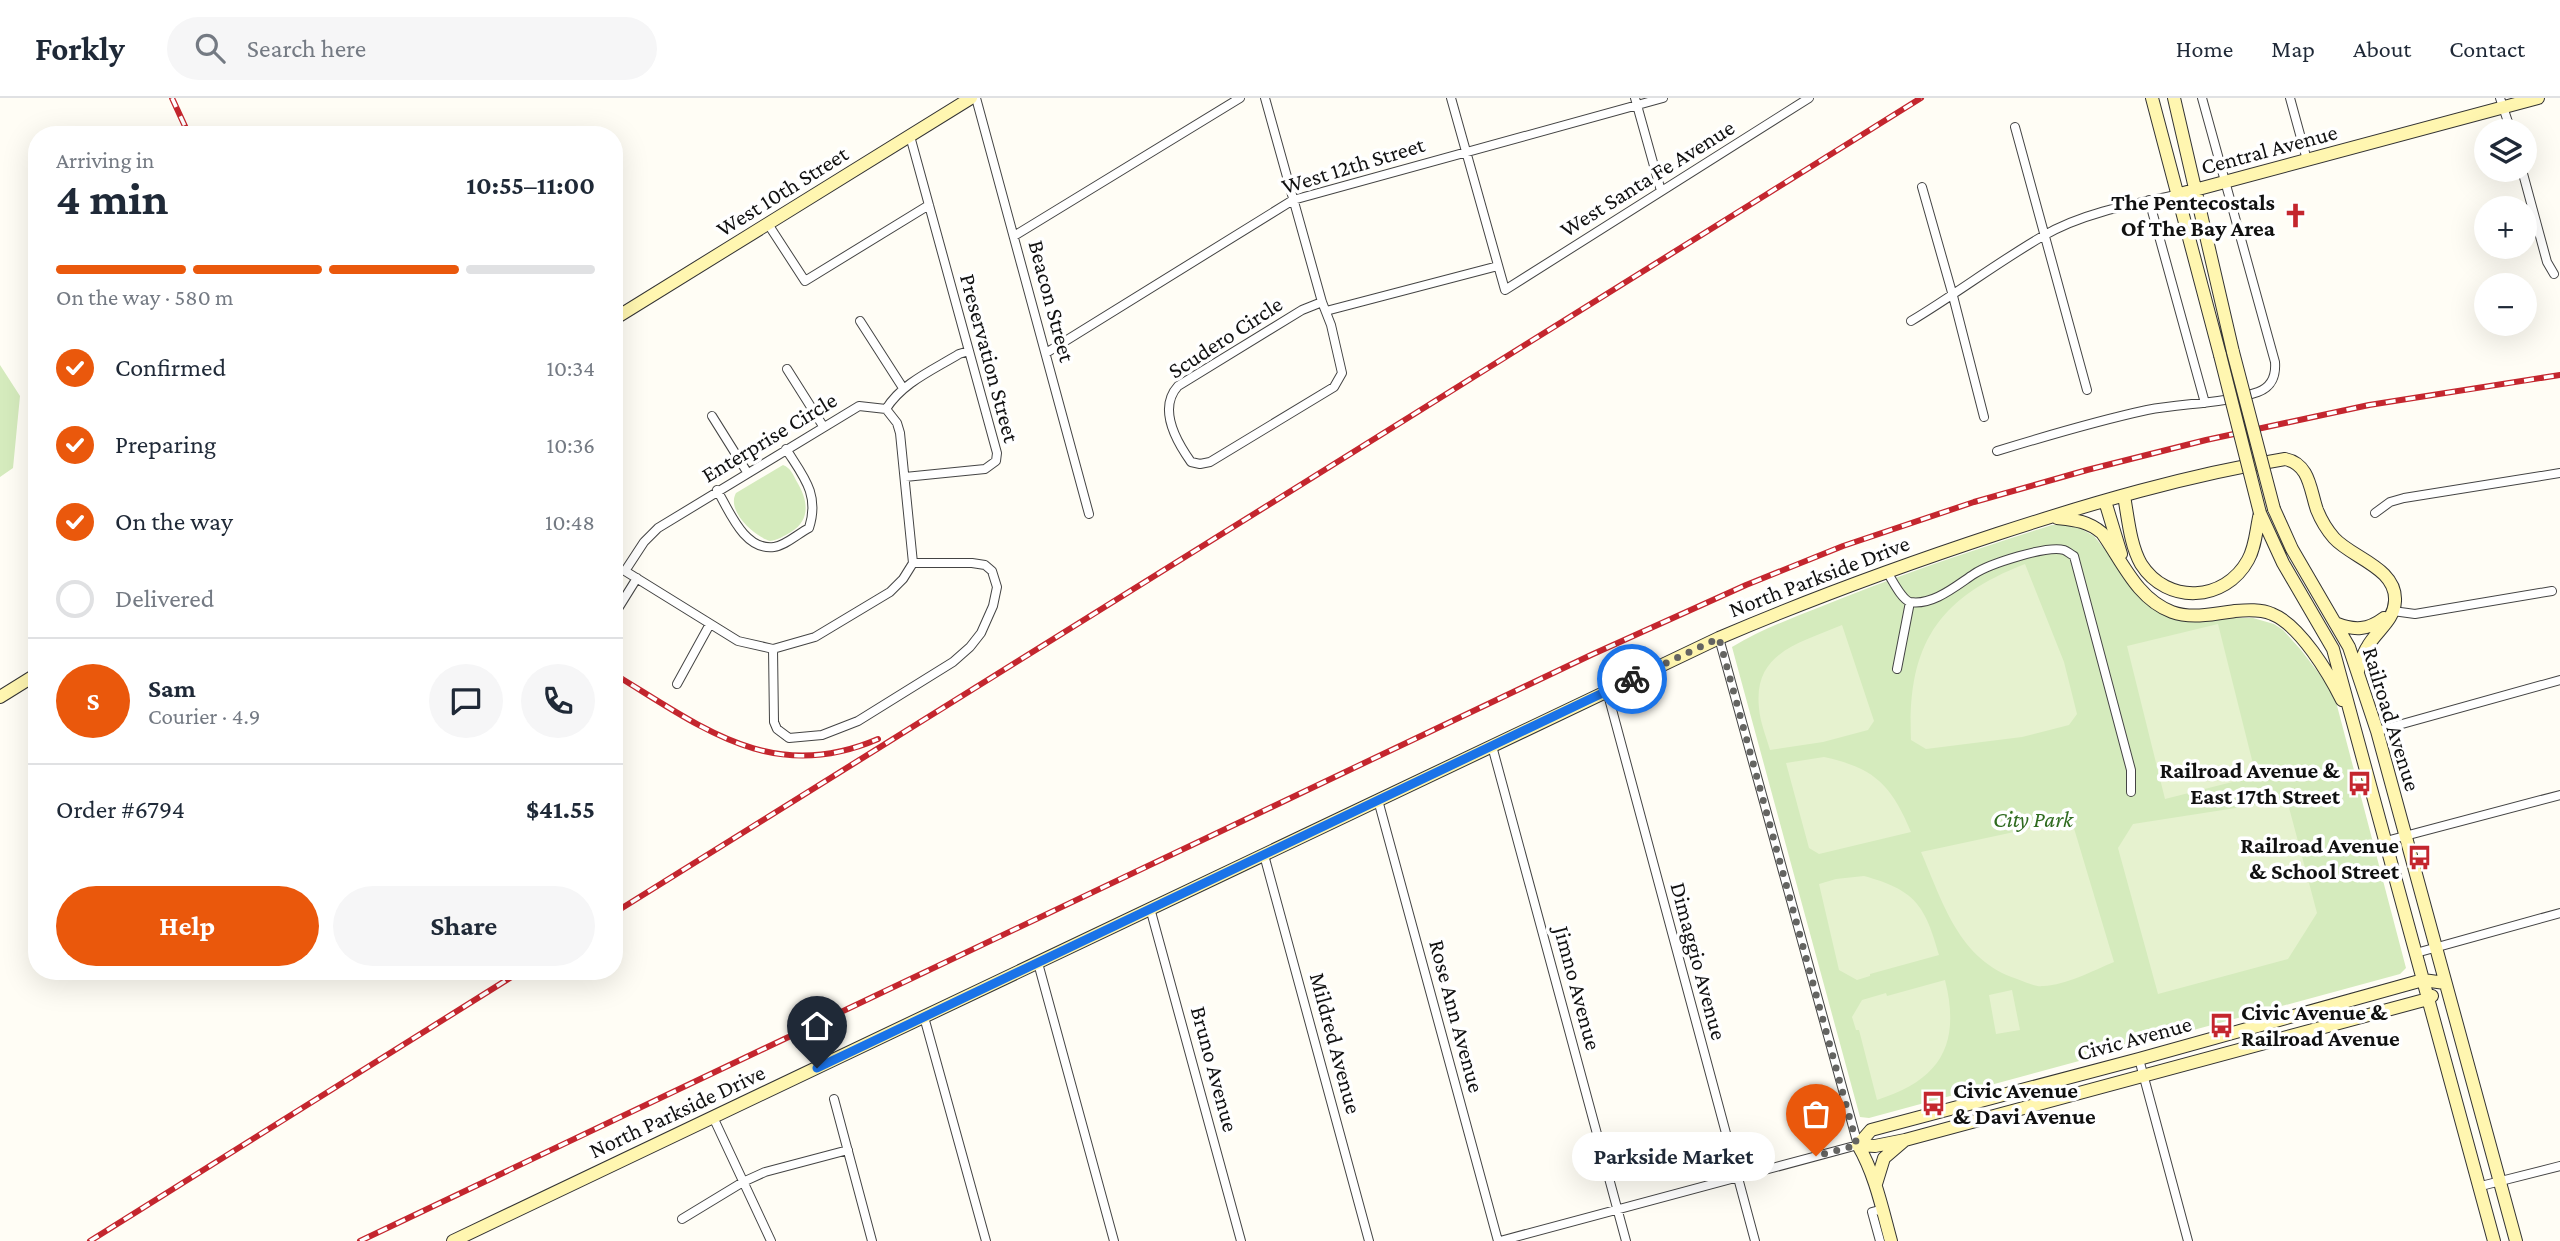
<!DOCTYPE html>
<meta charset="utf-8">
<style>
:root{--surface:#fff;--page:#f6f6f7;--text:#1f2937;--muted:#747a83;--line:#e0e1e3;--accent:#ea580c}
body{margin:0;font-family:"Crimson Pro",serif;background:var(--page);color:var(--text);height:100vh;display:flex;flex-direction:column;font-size:26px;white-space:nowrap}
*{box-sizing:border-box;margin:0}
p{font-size:23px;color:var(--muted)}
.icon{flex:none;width:38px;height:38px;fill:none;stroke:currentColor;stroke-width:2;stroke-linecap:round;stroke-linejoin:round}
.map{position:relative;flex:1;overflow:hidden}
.side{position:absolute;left:28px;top:28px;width:595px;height:854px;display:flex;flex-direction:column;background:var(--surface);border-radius:28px;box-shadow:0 7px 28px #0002}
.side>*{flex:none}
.fabs{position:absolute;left:2474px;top:21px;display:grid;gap:14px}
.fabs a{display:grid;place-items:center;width:63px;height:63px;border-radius:50%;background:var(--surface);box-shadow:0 7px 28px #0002;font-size:35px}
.pin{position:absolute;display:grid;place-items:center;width:60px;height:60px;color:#fff;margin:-72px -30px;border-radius:50% 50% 50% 0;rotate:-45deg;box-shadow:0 0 7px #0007}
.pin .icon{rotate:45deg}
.courier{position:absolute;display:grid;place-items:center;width:70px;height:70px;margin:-35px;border:5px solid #1a73e8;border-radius:50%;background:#fff;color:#222;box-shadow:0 2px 9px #0007}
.bubble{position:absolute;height:49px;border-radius:24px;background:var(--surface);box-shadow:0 7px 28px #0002;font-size:23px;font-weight:700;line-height:49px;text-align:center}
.headline em{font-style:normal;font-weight:700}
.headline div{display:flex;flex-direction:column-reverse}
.headline{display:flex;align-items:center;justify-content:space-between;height:119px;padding:0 28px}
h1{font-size:46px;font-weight:700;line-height:52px}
.bar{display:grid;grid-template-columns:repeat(4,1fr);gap:10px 7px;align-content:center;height:84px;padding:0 28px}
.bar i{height:9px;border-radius:5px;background:var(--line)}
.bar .on{background:var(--accent)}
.bar p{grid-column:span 4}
.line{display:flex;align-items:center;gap:18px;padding:0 28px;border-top:2px solid var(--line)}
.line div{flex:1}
.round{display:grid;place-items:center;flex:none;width:74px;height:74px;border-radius:37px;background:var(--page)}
ol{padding:0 28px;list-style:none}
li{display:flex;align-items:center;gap:21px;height:77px}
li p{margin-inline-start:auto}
li .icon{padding:7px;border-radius:50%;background:var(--accent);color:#fff;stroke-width:4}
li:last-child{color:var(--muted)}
li i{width:38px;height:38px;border:4px solid var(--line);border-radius:50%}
.action{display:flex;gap:14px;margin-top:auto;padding:14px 28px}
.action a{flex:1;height:80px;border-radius:42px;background:var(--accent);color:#fff;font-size:28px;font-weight:700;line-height:80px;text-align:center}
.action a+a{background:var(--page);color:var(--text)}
header{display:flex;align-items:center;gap:42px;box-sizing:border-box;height:98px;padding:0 35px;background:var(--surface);border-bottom:2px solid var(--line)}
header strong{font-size:33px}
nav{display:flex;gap:38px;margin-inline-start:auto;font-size:24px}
.search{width:490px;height:63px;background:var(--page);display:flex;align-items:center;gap:18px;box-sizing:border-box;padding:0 24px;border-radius:38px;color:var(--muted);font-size:26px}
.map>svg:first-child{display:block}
</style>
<header>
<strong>Forkly</strong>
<div class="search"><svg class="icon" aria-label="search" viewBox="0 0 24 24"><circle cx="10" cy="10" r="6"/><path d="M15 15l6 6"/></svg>Search here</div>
<nav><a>Home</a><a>Map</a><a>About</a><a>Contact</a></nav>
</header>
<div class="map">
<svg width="2560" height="1143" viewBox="0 0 2560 1143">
<rect width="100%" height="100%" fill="#fffdf5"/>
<path fill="#d5ebbd" d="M0,267L20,298L13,370L0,379Z
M783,367C791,370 793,377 797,384C808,402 811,422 791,434C784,438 778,442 770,443C754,438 726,413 736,395Z
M2052,427H2074L2094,438L2148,505L2217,520H2253L2274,526L2283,532L2301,552L2324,582L2335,600L2406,870L2400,876L1869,1020L1860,1019L1732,549C1760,532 1790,521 1820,509C1896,478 1973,452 2052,427Z"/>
<path fill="#e6f2cf" d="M2025,466L2064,564L2077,616L2069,627L2022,639L1926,651L1911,642C1907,548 1937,500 2025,466Z
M2218,526L2256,678L2165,701L2127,548Z
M1842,527L1874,623L1868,632L1823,644L1770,652C1766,638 1760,624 1759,610C1753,554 1800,545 1842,527Z
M1824,659C1874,670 1891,686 1911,734L1819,756L1809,750L1786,665Z
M2287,702L2317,815L2288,861L2158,896L2118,750L2133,726Z
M2066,723L2073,727L2114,864C2092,873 2067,887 2043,888C2035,889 2025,884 2017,881C1959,862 1943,805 1921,754Z
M1864,778C1915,792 1925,807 1939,857L1870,876V878L1857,882L1839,872L1819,786L1836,781Z
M1945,882C1961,946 1941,982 1877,1002L1859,932H1856L1852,919L1862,902L1886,895L1887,898Z
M2012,892L2020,932L1996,936L1989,897Z"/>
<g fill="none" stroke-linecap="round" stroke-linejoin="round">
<defs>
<path id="street" d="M976,0L1089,416
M1265,0L1322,204L1331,227L1342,275L1334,289L1210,364L1200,366L1191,364C1176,343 1158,310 1178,288L1302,212L1322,204
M1451,0L1505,192L1809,0
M1635,0L1661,93
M2290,0L2307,62
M2500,0L2511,33
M2015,29L2087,292
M2522,72L2547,164L2554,176
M1922,89L1953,198L1984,319
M2149,102L2205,305
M768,126L805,183L929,107
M1014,138L1240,0
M1326,213L1498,168
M860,223L903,290
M1911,223C1956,196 1998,164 2043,138C2082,115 2132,106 2176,97
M1046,255L1293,102L1663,0
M787,271L823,328
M859,308L886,311L897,325L900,335L913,465L903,481L890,494L815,539L773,551L738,543L625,473L644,444L658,430Z
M886,311C902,285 933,272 959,256L969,253
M712,318L747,374
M1997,353C2046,338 2096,323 2147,312C2184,305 2223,306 2258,294C2272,289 2276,277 2275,264L2202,0
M905,379L985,371L996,363L997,355L910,38
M717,392C729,412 744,453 774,449C785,448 799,435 809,430C820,396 803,378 786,351
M2375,415L2390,404L2404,400L2560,375
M1887,474C1892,481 1901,501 1910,504C1933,508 1957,487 1974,476C1989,466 2047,447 2064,452C2067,453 2070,456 2074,458L2131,672V694
M2393,513L2415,516L2552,493
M614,517L637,480
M773,551L774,624L777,631L789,640L822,637L858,623L953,564L970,549L981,535L993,508L997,489L992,473L985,467L972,465H913
M1897,571L1910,504
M677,586L710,526
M1607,593L1755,1143
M2377,633L2560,582
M1492,648L1626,1143
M1378,702L1498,1143
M2386,743L2560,697
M1264,757L1369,1143
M1150,810L1241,1143
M2416,855L2560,815
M1038,865L1114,1143
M924,919L986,1143
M2139,961L2188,1143
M834,1001L872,1143
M713,1019L771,1143
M2481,1088L2560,1068
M682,1121L743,1084L765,1074L848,1052
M1500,1143L1858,1047L1719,540
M1880,1143L1872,1114L1883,1111"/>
<path id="secondary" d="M2152,0L2220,257
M2174,0L2233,254
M2176,97L2538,0
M614,221L971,0
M2124,398C2128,419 2130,447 2141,466C2167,507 2225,504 2248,462C2256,448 2256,431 2260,415
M2105,403L2121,456
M2274,411L2292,451L2349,549L2377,633L2516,1143
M2260,415L2283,465L2333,551L2494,1143
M2057,420C2075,422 2088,423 2102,435C2122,463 2137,501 2172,514C2191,521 2215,516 2235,513C2247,512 2261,511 2272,516C2300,527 2329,576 2342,602
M2335,525C2355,533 2368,532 2384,520
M0,599L37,576
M1858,1047L1871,1032L2139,961L2423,882L2445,885
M1858,1047L1875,1048L1905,1042L2428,901L2432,898
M1858,1047C1875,1076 1882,1110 1891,1143
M1876,1086L1884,1060L1905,1042
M453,1143L1719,540C1810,501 1903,467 1997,436C2092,405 2187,377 2285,361C2310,366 2310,392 2317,412C2321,422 2327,432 2334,440C2352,460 2397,470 2395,503C2394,523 2377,532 2368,548C2363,555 2361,564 2358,573"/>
</defs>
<use href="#street" stroke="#444" stroke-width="10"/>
<use href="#secondary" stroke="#333" stroke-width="14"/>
<use href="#street" stroke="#fff" stroke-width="8"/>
<use href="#secondary" stroke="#fff6b0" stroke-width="12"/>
<defs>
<path id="rail" d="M172,0L189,37
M614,576C702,629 772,687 878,641
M614,815L1921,0
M90,1143L521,873
M360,1143L1591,557L1746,487L1843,448L1974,404L2087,372L2206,342L2369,307L2560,277"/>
</defs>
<use href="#rail" stroke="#c4262e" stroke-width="6"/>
<use href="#rail" stroke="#fff" stroke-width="3.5" stroke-dasharray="10" stroke-linecap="butt"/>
<defs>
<path id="secondary-bridge" d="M2233,254L2274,411
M2220,257L2260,415"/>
</defs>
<use href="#secondary-bridge" stroke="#333" stroke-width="14" stroke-linecap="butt"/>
<use href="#secondary-bridge" stroke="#fff6b0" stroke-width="12"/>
</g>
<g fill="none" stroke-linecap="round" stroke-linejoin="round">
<path stroke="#646461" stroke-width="7" stroke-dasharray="0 12.6" d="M1632,581L1719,540L1857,1047L1816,1058"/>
<path stroke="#1a73e8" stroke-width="9" d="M817,970L1632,581"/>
</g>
<defs>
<symbol id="church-bare" viewBox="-9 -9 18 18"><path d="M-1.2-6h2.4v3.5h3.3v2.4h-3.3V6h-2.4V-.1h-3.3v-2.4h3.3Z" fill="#c4262e" stroke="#fff" stroke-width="2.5" paint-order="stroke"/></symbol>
<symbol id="bus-bare" viewBox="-9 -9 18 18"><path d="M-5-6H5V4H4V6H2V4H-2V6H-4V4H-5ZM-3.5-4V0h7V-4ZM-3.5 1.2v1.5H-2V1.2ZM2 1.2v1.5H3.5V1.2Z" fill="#c4262e" stroke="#fff" stroke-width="2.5" paint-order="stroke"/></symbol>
</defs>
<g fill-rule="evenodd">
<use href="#church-bare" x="2278" y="100" width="35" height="35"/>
<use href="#bus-bare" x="2342" y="668" width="35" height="35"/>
<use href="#bus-bare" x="2402" y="742" width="35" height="35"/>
<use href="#bus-bare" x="2204" y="910" width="35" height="35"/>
<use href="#bus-bare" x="1916" y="988" width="35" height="35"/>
</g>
<g text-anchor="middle" stroke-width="7" stroke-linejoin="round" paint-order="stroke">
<g font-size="23" fill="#111" stroke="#fff">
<text transform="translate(2269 51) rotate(-15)" y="8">Central Avenue</text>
<text transform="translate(1353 67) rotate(-17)" y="8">West 12th Street</text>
<text transform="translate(1647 80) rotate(-32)" y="8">West Santa Fe Avenue</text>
<text transform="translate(782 93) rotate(-32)" y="8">West 10th Street</text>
<text transform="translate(1052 203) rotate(75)" y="8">Beacon Street</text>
<text transform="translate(1225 239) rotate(-33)" y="8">Scudero Circle</text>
<text transform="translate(990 260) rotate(75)" y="8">Preservation Street</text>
<text transform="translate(769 339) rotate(-31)" y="8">Enterprise Circle</text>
<text transform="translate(1819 478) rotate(-21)" y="8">North Parkside Drive</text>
<text transform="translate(2392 621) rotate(73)" y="8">Railroad Avenue</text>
<text transform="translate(1699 863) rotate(75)" y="8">Dimaggio Avenue</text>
<text transform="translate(1578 890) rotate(75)" y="8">Jimno Avenue</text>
<text transform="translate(1457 918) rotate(75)" y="8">Rose Ann Avenue</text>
<text transform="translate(2134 940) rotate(-15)" y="8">Civic Avenue</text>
<text transform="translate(1336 945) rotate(75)" y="8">Mildred Avenue</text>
<text transform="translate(1215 971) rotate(75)" y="8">Bruno Avenue</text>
<text transform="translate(677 1013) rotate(-25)" y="8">North Parkside Drive</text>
</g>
<g font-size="23" font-weight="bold" fill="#111" stroke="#fff" text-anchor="end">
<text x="2275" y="112">The Pentecostals<tspan x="2275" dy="26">Of The Bay Area</tspan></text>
<text x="2340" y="680">Railroad Avenue &amp;<tspan x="2340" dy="26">East 17th Street</tspan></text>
<text x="2399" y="755">Railroad Avenue<tspan x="2399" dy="26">&amp; School Street</tspan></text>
<text x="2241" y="922" text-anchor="start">Civic Avenue &amp;<tspan x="2241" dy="26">Railroad Avenue</tspan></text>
<text x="1953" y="1000" text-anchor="start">Civic Avenue<tspan x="1953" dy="26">&amp; Davi Avenue</tspan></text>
</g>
<g font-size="23" font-style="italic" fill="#2f6b1f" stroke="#fff">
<text x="2033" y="729">City Park</text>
</g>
</g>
</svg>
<div class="fabs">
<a><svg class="icon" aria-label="layers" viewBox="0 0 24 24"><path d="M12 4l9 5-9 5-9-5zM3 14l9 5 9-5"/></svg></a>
<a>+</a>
<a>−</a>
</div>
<div class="pin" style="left:1816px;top:1058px;background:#ea580c"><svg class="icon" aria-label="bag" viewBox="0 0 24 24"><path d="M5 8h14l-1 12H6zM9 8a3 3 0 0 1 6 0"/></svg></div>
<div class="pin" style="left:817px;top:970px;background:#1f2937"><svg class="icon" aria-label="home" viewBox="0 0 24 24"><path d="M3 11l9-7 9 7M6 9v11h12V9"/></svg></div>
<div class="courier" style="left:1632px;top:581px"><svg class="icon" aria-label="bike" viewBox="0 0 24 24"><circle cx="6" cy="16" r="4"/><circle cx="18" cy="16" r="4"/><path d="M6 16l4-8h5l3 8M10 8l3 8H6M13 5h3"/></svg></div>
<div class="bubble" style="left:1572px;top:1034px;width:203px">Parkside Market</div>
<section class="side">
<div class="headline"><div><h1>4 min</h1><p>Arriving in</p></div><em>10:55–11:00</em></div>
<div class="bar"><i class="on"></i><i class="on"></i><i class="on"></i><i></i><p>On the way · 580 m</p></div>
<ol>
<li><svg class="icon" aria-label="check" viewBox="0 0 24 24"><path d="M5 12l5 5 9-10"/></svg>Confirmed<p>10:34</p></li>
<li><svg class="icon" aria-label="check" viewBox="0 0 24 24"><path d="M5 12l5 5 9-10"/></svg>Preparing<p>10:36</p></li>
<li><svg class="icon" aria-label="check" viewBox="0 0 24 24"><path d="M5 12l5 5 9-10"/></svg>On the way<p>10:48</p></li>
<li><i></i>Delivered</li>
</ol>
<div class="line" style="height:126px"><b class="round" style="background:var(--accent);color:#fff">S</b><div><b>Sam</b><p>Courier · 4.9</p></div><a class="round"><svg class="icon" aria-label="chat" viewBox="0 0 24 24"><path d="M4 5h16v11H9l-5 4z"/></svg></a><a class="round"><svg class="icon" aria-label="phone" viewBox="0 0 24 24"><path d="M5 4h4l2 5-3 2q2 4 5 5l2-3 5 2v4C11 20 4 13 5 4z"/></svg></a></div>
<div class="line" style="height:91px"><div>Order #6794</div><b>$41.55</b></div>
<div class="action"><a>Help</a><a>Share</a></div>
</section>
</div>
